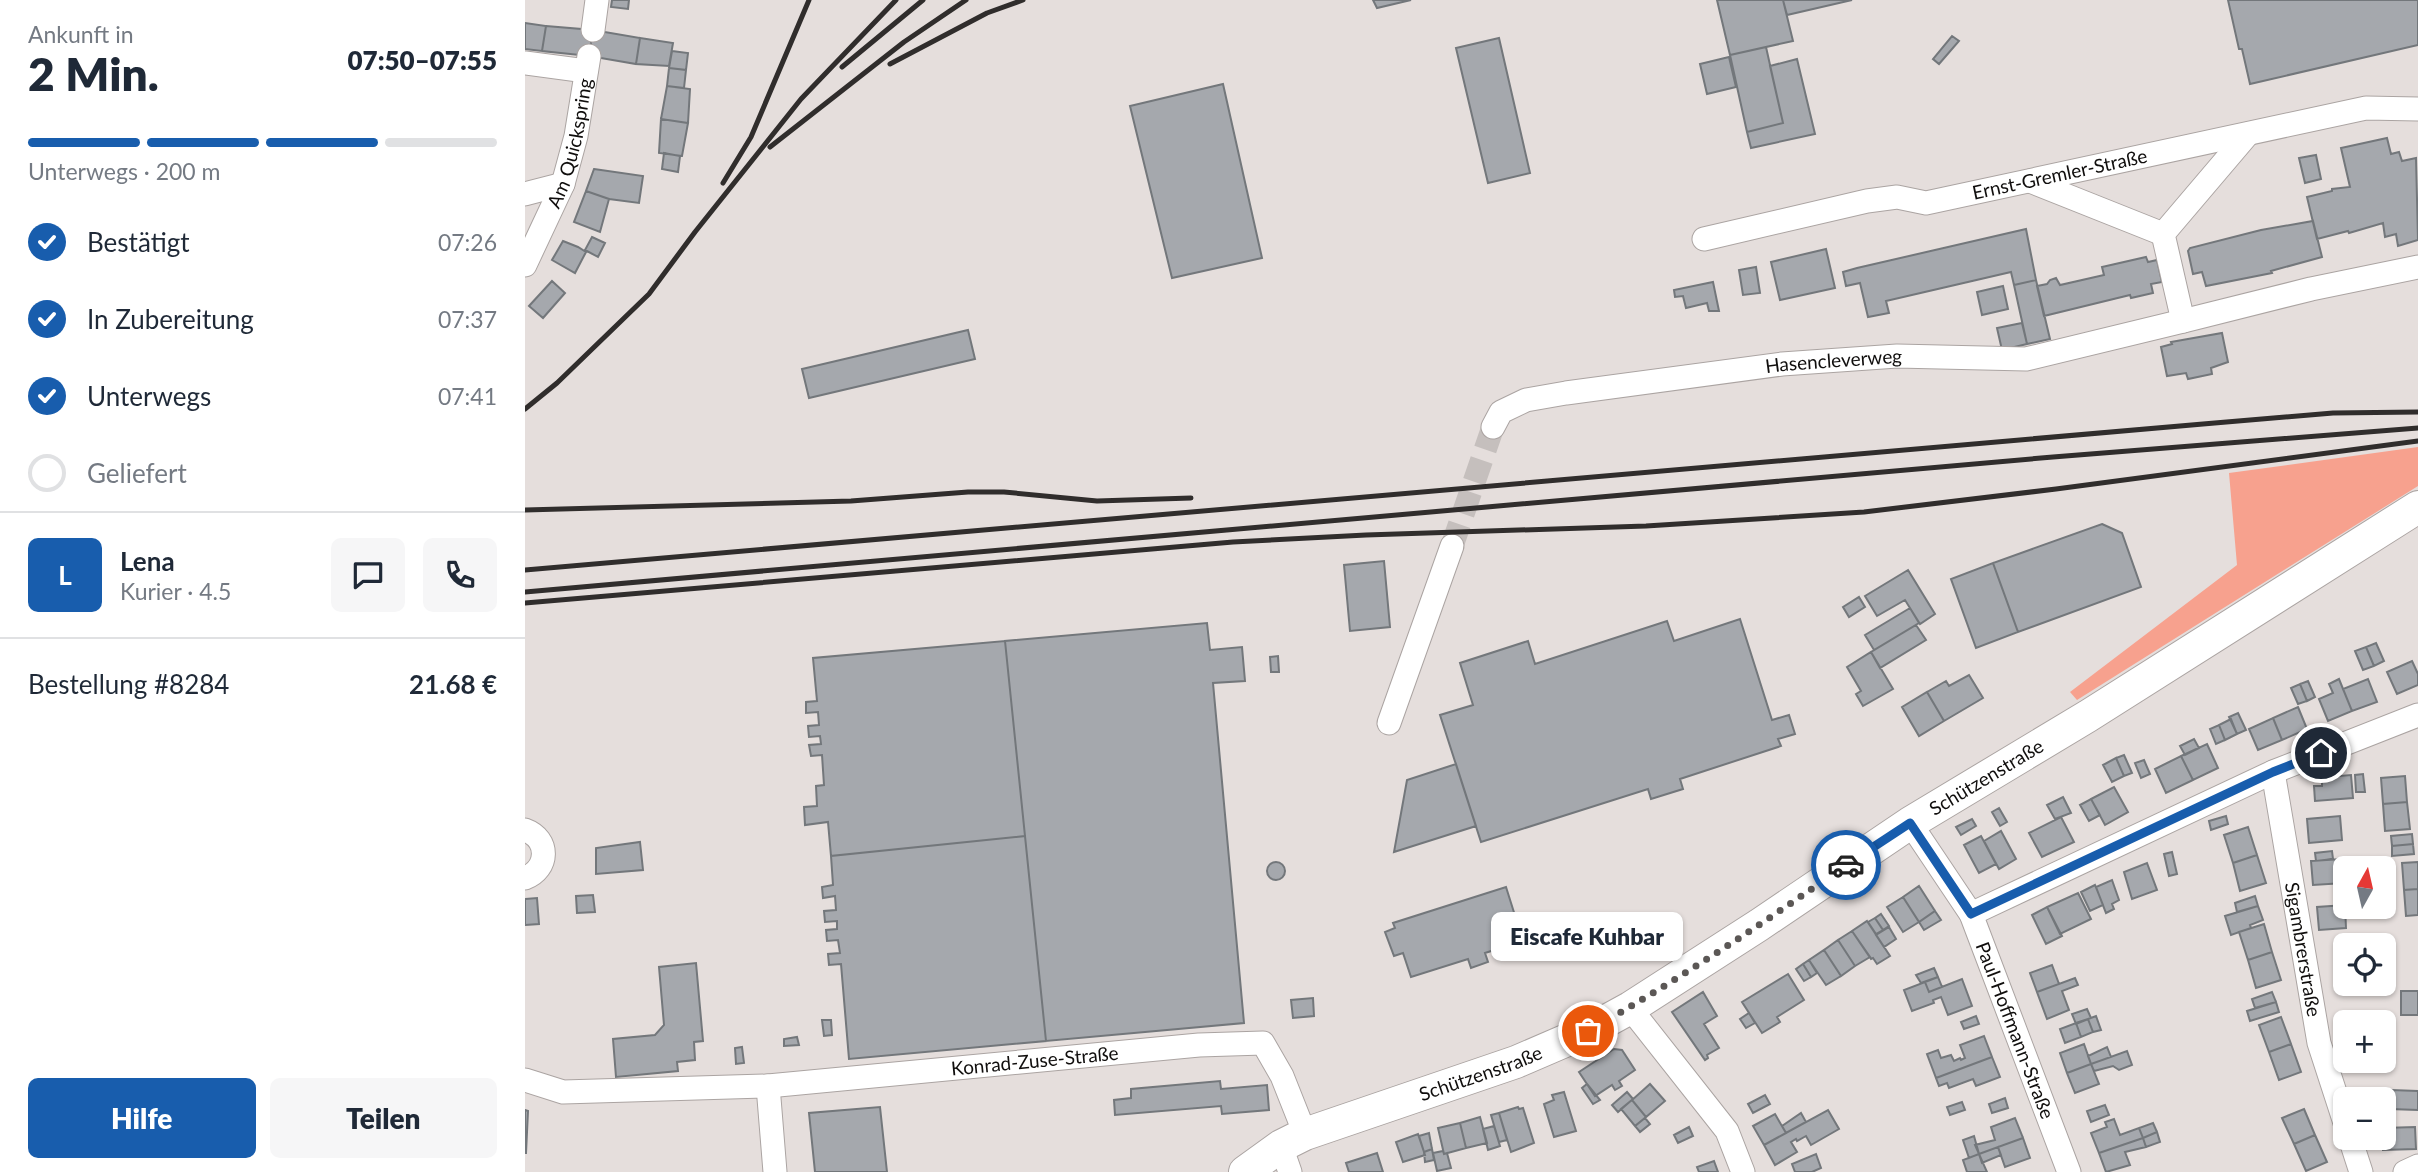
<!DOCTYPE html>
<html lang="de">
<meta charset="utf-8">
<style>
:root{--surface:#fff;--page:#f6f6f7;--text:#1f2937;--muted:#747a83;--line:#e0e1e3;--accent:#185dad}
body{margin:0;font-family:Lato,sans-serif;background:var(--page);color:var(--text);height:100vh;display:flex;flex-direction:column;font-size:26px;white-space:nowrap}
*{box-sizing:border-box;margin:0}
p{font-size:23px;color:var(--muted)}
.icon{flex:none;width:38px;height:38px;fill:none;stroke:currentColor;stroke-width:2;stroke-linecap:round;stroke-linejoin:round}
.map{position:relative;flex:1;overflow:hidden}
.sheet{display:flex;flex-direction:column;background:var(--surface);width:525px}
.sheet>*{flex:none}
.needle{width:46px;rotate:8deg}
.controls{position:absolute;left:1808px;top:856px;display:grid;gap:14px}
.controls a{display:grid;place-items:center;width:63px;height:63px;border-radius:10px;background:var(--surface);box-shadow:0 2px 5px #0004;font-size:35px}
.pin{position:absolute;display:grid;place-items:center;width:60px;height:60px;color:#fff;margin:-30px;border:4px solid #fff;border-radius:50%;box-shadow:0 2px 7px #0007}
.courier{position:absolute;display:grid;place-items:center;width:70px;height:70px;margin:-35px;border:5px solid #185dad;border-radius:50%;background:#fff;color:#222;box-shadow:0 2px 9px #0007}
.bubble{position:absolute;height:49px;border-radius:10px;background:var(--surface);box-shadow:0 2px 5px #0004;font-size:23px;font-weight:800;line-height:49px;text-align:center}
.headline em{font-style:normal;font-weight:800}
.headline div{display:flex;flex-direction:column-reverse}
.headline{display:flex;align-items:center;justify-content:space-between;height:119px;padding:0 28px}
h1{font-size:46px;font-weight:800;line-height:52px}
.bar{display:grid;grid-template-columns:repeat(4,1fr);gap:10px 7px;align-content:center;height:84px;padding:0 28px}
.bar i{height:9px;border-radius:5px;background:var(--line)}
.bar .on{background:var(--accent)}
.bar p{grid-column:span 4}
.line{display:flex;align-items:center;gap:18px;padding:0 28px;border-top:2px solid var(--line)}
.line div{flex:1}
.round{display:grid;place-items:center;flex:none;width:74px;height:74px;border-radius:10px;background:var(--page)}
ol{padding:0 28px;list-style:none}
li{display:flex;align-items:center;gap:21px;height:77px}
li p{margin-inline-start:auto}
li .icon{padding:7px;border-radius:50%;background:var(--accent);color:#fff;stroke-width:4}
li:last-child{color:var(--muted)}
li i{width:38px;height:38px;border:4px solid var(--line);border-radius:50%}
.button{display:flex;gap:14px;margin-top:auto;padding:14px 28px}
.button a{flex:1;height:80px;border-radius:10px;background:var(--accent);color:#fff;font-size:28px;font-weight:800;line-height:80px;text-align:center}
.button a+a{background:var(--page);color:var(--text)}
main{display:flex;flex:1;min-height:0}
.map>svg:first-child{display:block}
</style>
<main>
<section class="sheet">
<div class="headline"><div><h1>2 Min.</h1><p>Ankunft in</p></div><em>07:50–07:55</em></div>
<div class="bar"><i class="on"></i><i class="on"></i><i class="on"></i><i></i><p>Unterwegs · 200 m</p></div>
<ol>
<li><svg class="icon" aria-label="check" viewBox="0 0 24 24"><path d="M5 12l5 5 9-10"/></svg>Bestätigt<p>07:26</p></li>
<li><svg class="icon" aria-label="check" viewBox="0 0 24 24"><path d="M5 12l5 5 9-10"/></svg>In Zubereitung<p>07:37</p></li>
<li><svg class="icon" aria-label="check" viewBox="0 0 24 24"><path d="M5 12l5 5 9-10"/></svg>Unterwegs<p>07:41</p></li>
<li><i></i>Geliefert</li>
</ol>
<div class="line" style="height:126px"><b class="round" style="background:var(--accent);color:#fff">L</b><div><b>Lena</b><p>Kurier · 4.5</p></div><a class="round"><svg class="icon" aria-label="chat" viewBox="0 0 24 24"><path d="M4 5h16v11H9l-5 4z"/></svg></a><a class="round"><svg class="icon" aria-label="phone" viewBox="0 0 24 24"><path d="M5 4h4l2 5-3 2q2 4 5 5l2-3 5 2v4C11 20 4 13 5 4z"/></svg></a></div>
<div class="line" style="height:91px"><div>Bestellung #8284</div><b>21.68 €</b></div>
<div class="button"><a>Hilfe</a><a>Teilen</a></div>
</section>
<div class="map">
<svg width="1893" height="1172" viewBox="0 0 1893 1172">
<rect width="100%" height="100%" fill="#e5dedc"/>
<path fill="#f7a18e" d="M1893,447V486L1552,700L1545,692L1712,565L1704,473Z"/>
<path fill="#a5a8ad" stroke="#73777b" stroke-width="2" d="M87,0H104L103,9L86,7Z
M848,0H886L852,8Z
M1192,0H1258L1268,41L1205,55Z
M1258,0H1327L1262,15Z
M1703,0H1893V45L1725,84L1717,49H1714Z
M0,23L21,26L17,51L0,49Z
M21,26L68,30L64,56L17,51Z
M68,30L115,38L111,64L64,56Z
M1427,36L1434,41L1414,64L1408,59Z
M115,38L148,43L144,66L111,64Z
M974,38L1005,173L963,183L931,48Z
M1241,47L1258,123L1222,132L1205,55Z
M147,51L163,53L161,70L144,68Z
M1204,57L1211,87L1182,94L1175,64Z
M1272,59L1290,134L1226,148L1222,132L1258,123L1245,66Z
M144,68L161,70L159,88L142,86Z
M698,84L737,258L647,278L605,106Z
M142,86L165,89L163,123L136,119Z
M136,119L163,123L157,156L134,153Z
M1862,138L1866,154L1874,152L1877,161L1891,158L1893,240L1873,246L1871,234L1860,237L1858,223L1824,233L1823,231L1792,239L1782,197L1807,191V189L1825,187L1816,148Z
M139,153L155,156L153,172L137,169Z
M1791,155L1796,179L1780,183L1774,158Z
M69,169L118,176L114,203L84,199L61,191Z
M61,191L84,199L75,232L49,222Z
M1788,221L1797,257L1746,271L1747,273L1681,286L1677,272L1668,274L1663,251L1665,248L1736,230Z
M1501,229L1511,280L1489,285L1486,272L1361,301L1364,313L1343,317L1335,283L1321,286L1318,272L1332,268Z
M67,237L80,243L73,257L60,250Z
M38,241L53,247L61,252L50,273L27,260Z
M1301,249L1310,288L1255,300L1246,262Z
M1621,257L1623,262L1632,260L1637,282L1626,284L1628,293L1606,298L1605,295L1519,316L1512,286L1522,284L1525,280L1531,278L1535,285L1579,275L1577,267Z
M1231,267L1235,293L1218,295L1214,270Z
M1511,280L1525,339L1502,344L1489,285Z
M27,281L40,293L18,318L4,306Z
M1188,282L1194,311H1184L1182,303L1161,308L1158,296L1150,297L1149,290Z
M1478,286L1483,309L1457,315L1452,292Z
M1497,323L1502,344L1477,350L1472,328Z
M443,330L450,359L284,398L277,369Z
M1697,333L1703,362L1686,368L1687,374L1663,379L1661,373L1642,376L1636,347L1647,344L1646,342Z
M1577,524L1597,533L1616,587L1493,632L1468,563Z
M859,561L865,627L825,631L819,565Z
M1468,563L1493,632L1451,648L1426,579Z
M1383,570L1410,614L1395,624L1380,600L1352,616L1340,596Z
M1334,597L1340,607L1324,617L1318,607Z
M1385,608L1394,623L1349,650L1340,635Z
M1215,619L1247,720L1264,715L1270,734L1253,739L1256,746L1155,779L1158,789L1126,799L1123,789L956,842L915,715L948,705L935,663L1003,641L1010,664L1142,621L1149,641Z
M682,623L685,650L717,647L720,681L688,683L719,1023L521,1041L480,641Z
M1391,625L1401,640L1355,668L1346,652Z
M480,641L500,836L306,856L303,822L280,825L279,807L292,806L291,786L299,785L297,755L286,756L284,745L296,744L295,736L284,737L283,726L294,725L293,712L281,713V702L292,701L288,658Z
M1851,643L1859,661L1849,666L1841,647Z
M1841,647L1849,666L1838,670L1830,651Z
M1346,652L1368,689L1338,706L1331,694L1336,691L1322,667Z
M753,656L754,672H746L745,657Z
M1887,661L1893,674V685L1872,694L1862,672Z
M1444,675L1458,698L1419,721L1402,692L1421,681L1424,686Z
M1814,679L1827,711L1803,721L1794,699L1808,693L1804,684Z
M1843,679L1852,702L1827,711L1818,689Z
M1783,681L1790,697L1782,701L1775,684Z
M1775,684L1782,701L1773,704L1766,688Z
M1402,692L1419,721L1394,736L1377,707Z
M1773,707L1782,729L1757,740L1748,718Z
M1713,713L1721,730L1712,734L1704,717Z
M1748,718L1757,740L1733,750L1724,729Z
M1706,719L1712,734L1700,740L1694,725Z
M1694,725L1700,740L1691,744L1685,729Z
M1669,739L1674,748L1660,755L1655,746Z
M1682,744L1693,768L1668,780L1656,756Z
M1599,755L1607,773L1599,776L1591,758Z
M1656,756L1668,780L1641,793L1630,769Z
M1591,758L1599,776L1587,782L1578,765Z
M1619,760L1625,774L1616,778L1610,763Z
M931,764L951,826L869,852L882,780Z
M1814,772L1815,776L1826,775L1828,798L1790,801L1789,786H1797V777H1806L1808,773Z
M1838,774L1840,792H1831L1830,775Z
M1880,776L1882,802L1858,804L1856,778Z
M1589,787L1603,812L1580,825L1566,799Z
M1538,797L1546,813L1530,819L1522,805Z
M1566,799L1575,815L1564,821L1555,805Z
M1882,802L1885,829L1860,831L1858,804Z
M1474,808L1482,822L1475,826L1467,812Z
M1701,816L1703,824L1686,830L1684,821Z
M1815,816L1817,840L1784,843L1782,819Z
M1536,817L1549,842L1517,857L1504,833Z
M1447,819L1451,826L1436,835L1431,827Z
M1723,827L1732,855L1708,863L1699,835Z
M1476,831L1491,859L1474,869L1459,841Z
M1887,834L1888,844L1867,846L1866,836Z
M500,836L521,1041L324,1059L316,964L304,965L303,954L315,953L313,940L302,941L301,930L312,929V921L300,922L299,911L311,910L310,896L298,898L297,887L308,885L306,856Z
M1456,836L1471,864L1454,873L1439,845Z
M115,842L118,870L71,874V848Z
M1888,844L1889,854L1867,856V846Z
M1807,851L1808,859L1791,861L1790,853Z
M1647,852L1652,874L1644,876L1639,854Z
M1732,855L1741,883L1715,891L1708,863Z
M1817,859L1819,883L1788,885L1786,861Z
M1893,862V889L1879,890L1877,863Z
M742 871a9 9 0 1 1 18 0a9 9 0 1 1-18 0Z
M1622,863L1632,890L1607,899L1599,872Z
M1587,880L1594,900L1587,904L1589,909L1581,913L1571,887Z
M1570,885L1578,905L1565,911L1556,892Z
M1394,886L1410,911L1394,922L1378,897Z
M981,887L998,941L960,953L963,962L946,968L943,959L886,977L878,953L869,956L860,932L870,928L868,923Z
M1893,889V915L1881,916L1879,890Z
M1553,893L1566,919L1535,934L1522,907Z
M68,895L70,912L52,913L51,896Z
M1730,896L1733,906L1712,912L1710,903Z
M1378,897L1394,922L1378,932L1362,907Z
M12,898L14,924L0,925V899Z
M1820,905L1821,928L1794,930L1792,907Z
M1733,906L1738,920L1725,925L1726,928L1706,935L1700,916Z
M1522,907L1537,936L1521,944L1507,915Z
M1410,911L1416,920L1399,930L1394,922Z
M1356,914L1364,926L1358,930L1350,918Z
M1350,918L1358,930L1351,934L1343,922Z
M1342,921L1365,956L1352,964L1348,958L1346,959L1327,931Z
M1739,924L1747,952L1723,960L1714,932Z
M1364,927L1371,939L1359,947L1351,935Z
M1327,931L1345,957L1330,966L1313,940Z
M1313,940L1330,966L1316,976L1299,950Z
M1299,950L1316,976L1301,985L1284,960Z
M1747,952L1756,980L1731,988L1723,960Z
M1284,960L1292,973L1286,977L1278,964Z
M171,963L178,1041L169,1042L170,1060L152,1062L153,1071L91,1077L88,1039L130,1035L139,1025L134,967Z
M1278,964L1286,977L1279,981L1271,969Z
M1527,965L1534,984L1512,992L1505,973Z
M1409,968L1413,977L1396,983L1391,975Z
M1263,974L1279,1000L1252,1017L1255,1022L1237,1033L1217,1002Z
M1413,977L1417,987L1404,992L1400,982Z
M1550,978L1553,985L1537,991L1544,1010L1522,1019L1512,992Z
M1437,979L1447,1006L1423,1015L1416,997L1408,1000L1409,1003L1387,1011L1379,990L1400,982L1404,992Z
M1876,991H1893V1015H1876Z
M1178,992L1192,1016L1179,1024L1194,1048L1182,1055L1183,1058L1180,1060L1147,1012Z
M1747,992L1751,1002L1730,1008L1727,999Z
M788,998L789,1016L768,1018L766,1000Z
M1751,1002L1754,1012L1725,1021L1722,1011Z
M1562,1009L1566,1018L1551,1024L1547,1014Z
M1224,1013L1230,1023L1221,1028L1215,1019Z
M1451,1016L1454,1024L1439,1029L1436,1022Z
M1571,1016L1576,1030L1568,1032L1563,1019Z
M1756,1017L1766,1044L1744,1052L1734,1025Z
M1563,1019L1568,1032L1556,1037L1551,1023Z
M297,1020H306L307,1035L299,1036Z
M1551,1023L1556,1037L1540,1043L1535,1029Z
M1459,1036L1467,1057L1411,1078L1402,1054L1413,1050L1416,1058L1426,1055L1429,1061L1435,1058L1436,1060L1440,1058L1435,1045Z
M272,1037L274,1045L259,1046V1039Z
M1559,1044L1566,1064L1542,1073L1535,1053Z
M1766,1044L1776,1072L1754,1080L1744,1052Z
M217,1047L219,1063L211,1064L210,1048Z
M1582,1047L1586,1057L1566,1064L1563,1056Z
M1089,1049L1097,1050L1110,1070L1094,1081L1097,1086L1090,1090L1087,1085L1070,1096L1054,1072Z
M1602,1051L1607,1065L1594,1070L1588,1066L1569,1071L1566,1064Z
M1467,1057L1475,1077L1451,1086L1448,1079L1424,1088L1422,1083L1414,1086L1411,1078Z
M1566,1064L1574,1084L1550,1093L1542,1073Z
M695,1081L696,1089L742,1085L744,1110L697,1114L696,1106L590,1115L589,1100L606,1098V1089Z
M1062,1084L1075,1100L1068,1104L1057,1088Z
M1125,1084L1140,1101L1121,1117L1107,1100Z
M1866,1090L1893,1091V1110L1865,1109Z
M1039,1092L1051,1131L1029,1137L1019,1104L1029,1100L1027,1095Z
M1102,1092L1108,1099L1093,1112L1087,1105Z
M1240,1095L1245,1104L1228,1113L1223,1104Z
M1480,1098L1483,1108L1467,1113L1464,1104Z
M1107,1100L1121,1117L1110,1126L1096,1109Z
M1437,1102L1440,1110L1425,1115L1422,1107Z
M1580,1105L1584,1115L1566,1122L1562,1111Z
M355,1107L362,1172H290L284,1113Z
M993,1107L994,1109L998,1108L1009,1143L986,1152L974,1113Z
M1779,1109L1790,1135L1769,1144L1757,1118Z
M0,1110L3,1111L1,1153H0Z
M1303,1110L1314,1129L1286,1145L1281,1136L1272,1141L1271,1139L1266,1142L1272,1152L1250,1165L1239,1145Z
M974,1113L982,1140L974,1142L966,1115Z
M1276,1113L1281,1122L1261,1133L1257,1126Z
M1250,1114L1261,1133L1239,1145L1228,1126Z
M955,1117L962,1143L941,1148L935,1123Z
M1120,1118L1125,1124L1115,1132L1110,1126Z
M1490,1118L1498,1138L1454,1154L1450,1145L1470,1140L1466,1127Z
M1589,1119L1595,1135L1614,1128L1618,1138L1574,1153L1566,1133L1582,1127L1580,1122Z
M935,1123L941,1148L919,1154L913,1128Z
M1628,1123L1632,1132L1618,1138L1614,1128Z
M969,1126L975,1146L963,1150L958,1129Z
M1164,1127L1168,1136L1153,1143L1149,1135Z
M1890,1127L1891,1149L1858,1150V1128Z
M1632,1132L1635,1142L1621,1147L1618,1138Z
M904,1133L907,1149L899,1152L894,1136Z
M893,1134L900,1155L878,1162L871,1142Z
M1790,1135L1802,1162L1781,1171L1769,1144Z
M1449,1136L1454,1154L1444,1158L1438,1140Z
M1498,1138L1505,1158L1480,1167L1473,1147Z
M1618,1138L1621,1147L1600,1152L1605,1165L1581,1172L1574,1153Z
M1473,1147L1476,1155L1457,1163L1454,1154Z
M907,1149L909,1160L900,1162L899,1152Z
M918,1151L919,1154L922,1153L926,1168L912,1171L908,1153Z
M852,1153L858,1172H824L821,1163Z
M1291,1154L1296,1168L1287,1172H1270L1267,1164Z
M1454,1154L1462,1172H1442L1438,1160Z
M1189,1161L1193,1172H1174L1172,1167Z"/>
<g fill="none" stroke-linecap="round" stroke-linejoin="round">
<path stroke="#c5bfbd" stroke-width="23" stroke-dasharray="23 11" stroke-linecap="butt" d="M927,546L968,427"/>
<defs>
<g id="street">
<path d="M68,30L72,0"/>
<path d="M0,63L61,71"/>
<path d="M1723,134L1638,234L1658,321L1786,289L1893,267"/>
<path d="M1505,181L1638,234"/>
<path d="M0,194L38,184"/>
<path id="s1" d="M1179,239L1342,201L1372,197L1401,203L1841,108L1893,109"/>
<path id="s2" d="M0,265L38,184L51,136L64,56"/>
<path id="s3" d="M968,427L976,412L1001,400L1041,393L1257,364L1372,356L1501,359L1658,321"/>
<path d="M864,723L927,546"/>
<path id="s4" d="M1748,772L1794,1043L1820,1123"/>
<path id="s5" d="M1385,823L1446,914L1544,1172"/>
<path d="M0,830C25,839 24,869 0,878"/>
<path d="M1446,914L1748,772L1893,715"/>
<path d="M1105,1008L1202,1131L1218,1172"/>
<path d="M0,1080L38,1092L243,1086L250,1172"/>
<path id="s6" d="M243,1086L674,1045L738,1043L757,1076L780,1134"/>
<path d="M1825,1138L1836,1172"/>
<path d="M756,1146L765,1172"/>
<path d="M1880,1172L1893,1166"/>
</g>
<g id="secondary">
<path id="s7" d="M720,1172L756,1146L780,1134L991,1062L1063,1031L1105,1008L1234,925L1385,823L1563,716L1893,507"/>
</g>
</defs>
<use href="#street" stroke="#aba4a2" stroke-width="25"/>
<use href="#secondary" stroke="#aba4a2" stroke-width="34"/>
<use href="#street" stroke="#fff" stroke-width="23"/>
<use href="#secondary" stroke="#fff" stroke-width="32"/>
<path stroke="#302d2c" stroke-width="5" d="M365,64L462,13L498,0
M317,67L398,0
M245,147L379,42L441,0
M198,183L226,137L284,0
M0,409L32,383L124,294L170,232L276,99L371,0
M0,510L326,501L443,492H479L572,501L666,498
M0,570L1678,424L1808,413L1893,412
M0,592L1528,457L1893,428
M0,603L708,542L841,535L1121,526L1339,512L1531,489L1893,441"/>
</g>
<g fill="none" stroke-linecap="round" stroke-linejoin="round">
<path stroke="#5b5755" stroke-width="7" stroke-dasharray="0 12.6" d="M1063,1031C1152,981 1237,924 1321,865"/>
<path stroke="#185dad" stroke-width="9" d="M1321,865L1385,823L1446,914L1748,772L1796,753"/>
</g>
<g text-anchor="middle" stroke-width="5" stroke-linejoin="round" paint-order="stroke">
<g font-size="19" fill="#100e0d" stroke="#e5dedc">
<text dy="7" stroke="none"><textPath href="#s2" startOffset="131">Am Quickspring</textPath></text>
<text dy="7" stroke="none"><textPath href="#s1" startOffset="364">Ernst-Gremler-Straße</textPath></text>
<text dy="7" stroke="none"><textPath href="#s3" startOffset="355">Hasencleverweg</textPath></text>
<text dy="7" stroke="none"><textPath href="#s7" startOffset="845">Schützenstraße</textPath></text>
<text dy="7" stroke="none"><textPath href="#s4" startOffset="180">Sigambrerstraße</textPath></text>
<text dy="7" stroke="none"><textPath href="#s5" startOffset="234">Paul-Hoffmann-Straße</textPath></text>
<text dy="7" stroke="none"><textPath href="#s6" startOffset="268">Konrad-Zuse-Straße</textPath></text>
<text dy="7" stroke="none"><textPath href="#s7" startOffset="257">Schützenstraße</textPath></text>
</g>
</g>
</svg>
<div class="controls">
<a><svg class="needle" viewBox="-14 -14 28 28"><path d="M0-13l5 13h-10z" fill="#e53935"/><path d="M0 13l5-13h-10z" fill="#747a83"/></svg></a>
<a><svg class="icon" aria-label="locate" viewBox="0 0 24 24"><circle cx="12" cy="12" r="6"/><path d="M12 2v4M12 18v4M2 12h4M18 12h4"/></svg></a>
<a>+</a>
<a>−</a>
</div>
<div class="pin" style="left:1063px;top:1031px;background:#ea580c"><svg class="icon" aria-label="bag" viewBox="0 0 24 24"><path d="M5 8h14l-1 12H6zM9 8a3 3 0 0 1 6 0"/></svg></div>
<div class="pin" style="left:1796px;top:753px;background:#1f2937"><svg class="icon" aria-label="home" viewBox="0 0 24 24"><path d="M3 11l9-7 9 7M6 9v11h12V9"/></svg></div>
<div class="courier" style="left:1321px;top:865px"><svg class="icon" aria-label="car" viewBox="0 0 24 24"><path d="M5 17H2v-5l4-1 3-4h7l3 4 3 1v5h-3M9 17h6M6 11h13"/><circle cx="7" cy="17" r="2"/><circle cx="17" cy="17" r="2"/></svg></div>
<div class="bubble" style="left:966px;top:912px;width:192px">Eiscafe Kuhbar</div>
</div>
</main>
